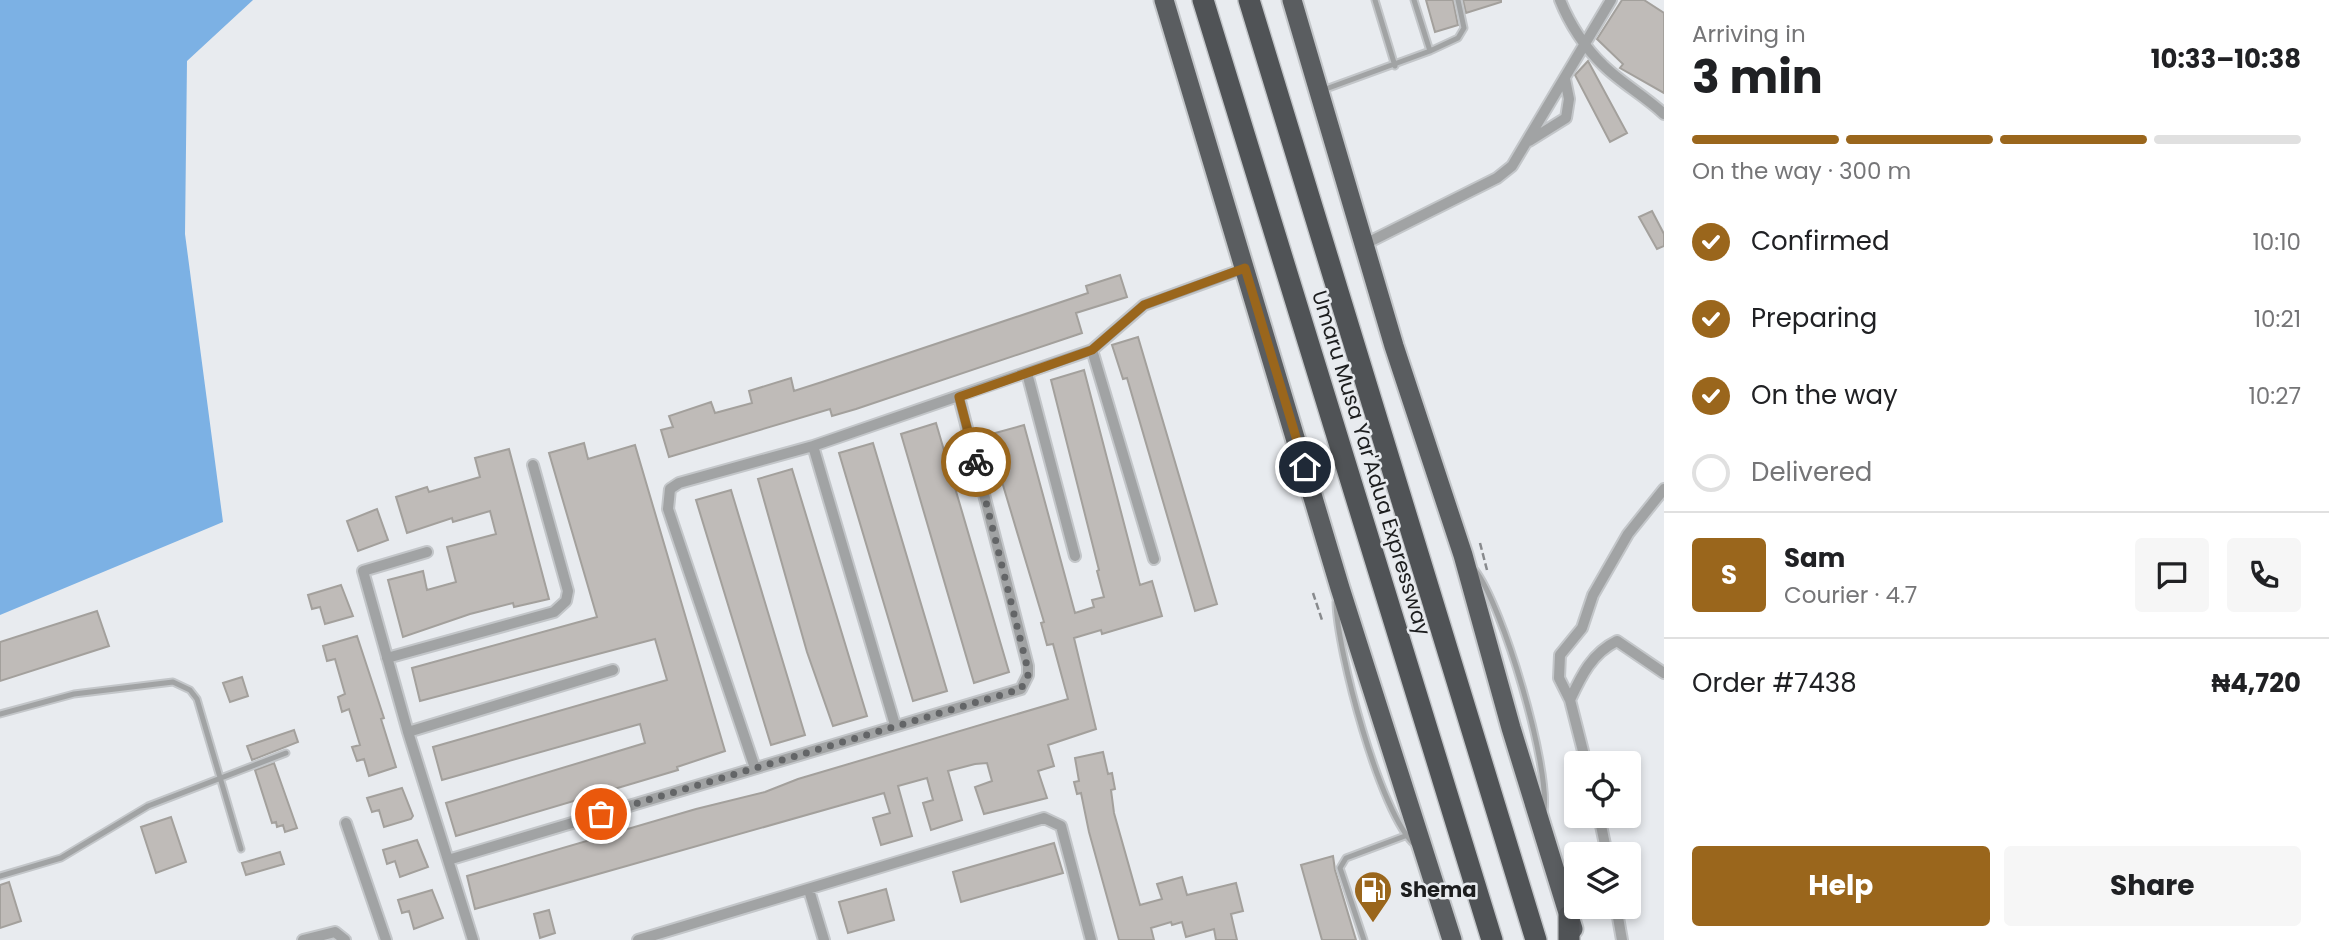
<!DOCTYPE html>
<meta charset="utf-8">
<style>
:root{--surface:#fff;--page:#f6f6f6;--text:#202124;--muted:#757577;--line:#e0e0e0;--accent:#9a661c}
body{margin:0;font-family:Poppins,sans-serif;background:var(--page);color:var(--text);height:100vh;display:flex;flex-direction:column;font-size:26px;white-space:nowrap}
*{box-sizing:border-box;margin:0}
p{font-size:23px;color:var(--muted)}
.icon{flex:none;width:38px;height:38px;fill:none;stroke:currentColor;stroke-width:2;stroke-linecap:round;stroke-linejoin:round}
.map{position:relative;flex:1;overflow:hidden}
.details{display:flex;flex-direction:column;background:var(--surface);width:665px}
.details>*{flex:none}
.buttons{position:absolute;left:1564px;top:751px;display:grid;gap:14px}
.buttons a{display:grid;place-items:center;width:77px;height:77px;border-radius:7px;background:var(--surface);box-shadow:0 4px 10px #0003;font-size:35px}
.pin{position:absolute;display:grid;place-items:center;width:60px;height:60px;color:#fff;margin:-30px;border:4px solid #fff;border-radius:50%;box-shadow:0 2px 7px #0007}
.courier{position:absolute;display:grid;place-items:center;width:70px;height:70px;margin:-35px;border:5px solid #9a661c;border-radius:50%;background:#fff;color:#222;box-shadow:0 2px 9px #0007}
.summary em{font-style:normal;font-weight:700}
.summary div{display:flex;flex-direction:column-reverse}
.summary{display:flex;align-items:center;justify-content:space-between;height:119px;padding:0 28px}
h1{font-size:46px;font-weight:700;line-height:52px}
.bar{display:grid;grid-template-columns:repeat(4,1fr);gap:10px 7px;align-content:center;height:84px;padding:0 28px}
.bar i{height:9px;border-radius:5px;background:var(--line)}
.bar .current{background:var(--accent)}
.bar p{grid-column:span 4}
.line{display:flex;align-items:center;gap:18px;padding:0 28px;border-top:2px solid var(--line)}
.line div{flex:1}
.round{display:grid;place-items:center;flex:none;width:74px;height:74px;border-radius:7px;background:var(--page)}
ol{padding:0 28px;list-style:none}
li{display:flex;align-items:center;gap:21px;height:77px}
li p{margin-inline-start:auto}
li .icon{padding:7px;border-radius:50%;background:var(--accent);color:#fff;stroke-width:4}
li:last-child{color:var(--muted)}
li i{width:38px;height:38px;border:4px solid var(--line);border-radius:50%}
.button{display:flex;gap:14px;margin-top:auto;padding:14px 28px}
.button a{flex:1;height:80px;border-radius:7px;background:var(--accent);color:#fff;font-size:28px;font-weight:700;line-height:80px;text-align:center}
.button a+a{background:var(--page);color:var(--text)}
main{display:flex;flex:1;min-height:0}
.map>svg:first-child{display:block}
</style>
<main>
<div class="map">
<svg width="1664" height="940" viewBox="0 0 1664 940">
<rect width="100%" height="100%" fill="#e8ebef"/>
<path fill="#7cb1e4" d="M0,0H253L187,61L185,234L223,522L0,615Z"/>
<path fill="#bfbbb8" stroke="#a3a09c" stroke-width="2" d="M1426,0H1453L1458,25L1435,32Z
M1463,0H1501V2L1466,13Z
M1622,0H1644L1664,13V93L1620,68L1623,64L1597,39Z
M1588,61L1627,133L1610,142L1575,75Z
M1652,211L1664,234V246L1657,249L1639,217Z
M1120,275L1127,297L1076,313L1082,333L856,409L832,416L830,409L669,457L661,430L673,427L669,416L711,402L715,413L752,403L749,391L791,378L794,391L822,382L1088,293L1086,286Z
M1138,337L1217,604L1195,611L1127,378L1123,379L1112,345Z
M1084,370L1140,585L1152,581L1162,616L1102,634L1101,630L1074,638L1096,729L1048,745L1054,766L1038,771L1047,798L984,814L975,787L992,781L987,763L975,764L948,771L962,820L931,830L923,803L933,800L927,778L898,786L912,836L881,845L873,818L890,813L884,793L475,909L467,876L696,809L765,792L798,779L1068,699L1053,644L1047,645L1041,623L1044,622L988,435L1024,425L1075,613L1094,607L1092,600L1104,597L1097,571L1099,570L1051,380Z
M936,423L1009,672L974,683L901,434Z
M584,443L588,459L635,445L725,751L677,767L678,770L456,836L446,803L645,743L640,724L442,780L433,747L667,680L655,639L420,701L412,668L597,617L549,453Z
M873,443L947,691L913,701L839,453Z
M509,449L549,599L514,607L513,603L470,614L403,637L388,580L423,571L427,590L456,582L447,547L496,534L490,511L453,522L452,518L407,533L396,497L427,487L429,492L480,477L475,458Z
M792,469L867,716L833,726L807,652L758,479Z
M731,490L805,735L771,745L696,500Z
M377,509L388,540L358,551L347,521Z
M341,585L353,616L325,624L320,607L312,609L308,595Z
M97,611L109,646L0,681V642Z
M357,636L384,718L381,719L396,767L369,776L364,759L357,761L352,747L360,745L349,709L342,712L338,697L345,694L335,659L327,661L323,646Z
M242,677L248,696L230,702L223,683Z
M294,730L298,742L252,760L247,746Z
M1103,752L1108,774L1112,773L1115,789L1111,790L1114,813L1140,905L1162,899L1157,884L1182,877L1187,895L1236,883L1243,911L1231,914L1237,940H1216L1214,929L1186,937L1182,922L1172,925L1171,922L1151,928L1154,940H1119L1089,832L1081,793L1077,794L1074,782L1079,781L1075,758Z
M274,763L297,828L285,832L283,825L277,827L276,822L272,823L255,770Z
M402,788L413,816L411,819L384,827L379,810L372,812L367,798Z
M171,817L186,862L156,873L141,827Z
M417,840L428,867L400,877L395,861L387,864L383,850Z
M1054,843L1063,873L961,902L953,872Z
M280,852L284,864L246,875L242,863Z
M1333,856L1335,870L1356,940H1322L1301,865Z
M9,882L21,921L0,928V885Z
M886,889L894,920L848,933L839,902Z
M432,890L443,918L414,929L409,911L402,913L398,900Z
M549,910L555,933L540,938L534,914Z"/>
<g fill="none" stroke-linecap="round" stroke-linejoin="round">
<defs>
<path id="service" d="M1375,0L1395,66
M1430,51L1458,38L1464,28L1458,0
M1323,90L1430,51L1414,0
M1475,570C1503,606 1550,766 1544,811
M1336,602C1337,651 1380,814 1415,845
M0,714L74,694L173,682L190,690L197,699L241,849
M0,876L61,858L148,806L286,753
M1364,940L1340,868L1346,858L1405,836"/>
<path id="minor" d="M1560,0C1569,23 1585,48 1603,65C1621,83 1645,96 1664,114
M1529,141L1566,118L1569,99L1565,79
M1365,244L1497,178L1512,166L1611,0
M1092,350L1154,559
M1027,373L1075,556
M813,446L895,725
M427,552L363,571L408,732L473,940
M387,658L554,612L566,601L568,591L533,465
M1570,700C1581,676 1592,653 1617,641L1664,673
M408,732L613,670
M1586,763L1570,700L1559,678L1560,655L1582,628L1593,595L1628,534L1664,489
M755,768L668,509L670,489L679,483L813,446L1092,350L1144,305L1246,268
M1599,816L1607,854
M346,823L386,940
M448,860L1021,689L1028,675V666L959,397
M809,890L824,940
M1616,906L1622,940
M303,940L335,932L345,940
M638,940L1044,818L1061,826L1091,940"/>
<path id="trunk" d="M1164,0L1340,588L1452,940
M1292,0L1394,346L1463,555L1511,728L1573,929"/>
<path id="motorway" d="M1203,0L1492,940
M1249,0L1536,940
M1569,940V916"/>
</defs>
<use href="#service" stroke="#c3c6c9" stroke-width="9"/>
<use href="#minor" stroke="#c3c6c9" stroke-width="14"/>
<use href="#trunk" stroke="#c3c6c9" stroke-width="23"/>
<use href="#motorway" stroke="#c3c6c9" stroke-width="24"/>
<path stroke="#888a8d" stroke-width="2.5" stroke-dasharray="7 3.5" stroke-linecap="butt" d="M1480,543L1487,570
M1313,593L1322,620"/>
<use href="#service" stroke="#a1a3a4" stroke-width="5"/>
<use href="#minor" stroke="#a1a3a4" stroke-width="10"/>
<use href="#trunk" stroke="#5a5d60" stroke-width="19"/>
<use href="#motorway" stroke="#505356" stroke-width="21"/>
</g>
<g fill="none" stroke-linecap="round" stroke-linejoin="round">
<path stroke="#636567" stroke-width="7" stroke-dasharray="0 12.6" d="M601,814L1021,689L1028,675L1027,666L976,462"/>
<path stroke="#9a661c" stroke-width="9" d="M976,462L959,397L1092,350L1144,305L1245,268L1305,467"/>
</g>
<defs>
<symbol id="fuel-pin" viewBox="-11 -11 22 30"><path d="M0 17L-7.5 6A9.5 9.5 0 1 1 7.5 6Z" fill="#9a661c" stroke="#e8ebef"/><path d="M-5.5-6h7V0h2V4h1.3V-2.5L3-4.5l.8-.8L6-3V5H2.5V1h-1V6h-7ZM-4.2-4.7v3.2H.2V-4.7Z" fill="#fff"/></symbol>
</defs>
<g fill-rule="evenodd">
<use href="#fuel-pin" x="1351" y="868" width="44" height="60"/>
</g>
<g text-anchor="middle" stroke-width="5" stroke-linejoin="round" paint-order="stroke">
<g font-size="21" fill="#1c1d1e" stroke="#e8ebef">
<text transform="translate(1371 463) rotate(73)" y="7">Umaru Musa Yar'Adua Expressway</text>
</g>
<g font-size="21" font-weight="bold" fill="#1c1d1e" stroke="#e8ebef" text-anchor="start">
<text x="1400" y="897">Shema</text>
</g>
</g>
</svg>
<div class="buttons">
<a><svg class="icon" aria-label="locate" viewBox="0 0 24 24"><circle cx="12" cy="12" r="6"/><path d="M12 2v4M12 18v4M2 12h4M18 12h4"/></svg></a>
<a><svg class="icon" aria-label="layers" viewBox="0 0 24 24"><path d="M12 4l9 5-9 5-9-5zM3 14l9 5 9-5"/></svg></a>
</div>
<div class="pin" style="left:601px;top:814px;background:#ea580c"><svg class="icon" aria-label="bag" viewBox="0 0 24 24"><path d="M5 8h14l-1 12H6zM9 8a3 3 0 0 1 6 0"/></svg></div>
<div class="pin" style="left:1305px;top:467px;background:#1f2937"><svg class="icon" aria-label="home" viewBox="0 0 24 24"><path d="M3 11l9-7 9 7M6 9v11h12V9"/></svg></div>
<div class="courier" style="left:976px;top:462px"><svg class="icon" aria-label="bike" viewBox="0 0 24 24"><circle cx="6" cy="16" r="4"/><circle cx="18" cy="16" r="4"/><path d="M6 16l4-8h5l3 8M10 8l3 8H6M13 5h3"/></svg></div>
</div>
<section class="details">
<div class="summary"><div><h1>3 min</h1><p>Arriving in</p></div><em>10:33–10:38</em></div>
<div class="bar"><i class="current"></i><i class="current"></i><i class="current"></i><i></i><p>On the way · 300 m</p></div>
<ol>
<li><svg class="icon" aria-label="check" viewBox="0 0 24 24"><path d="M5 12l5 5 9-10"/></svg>Confirmed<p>10:10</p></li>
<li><svg class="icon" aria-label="check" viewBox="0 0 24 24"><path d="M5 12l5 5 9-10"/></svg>Preparing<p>10:21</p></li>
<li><svg class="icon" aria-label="check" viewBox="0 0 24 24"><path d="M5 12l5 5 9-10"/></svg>On the way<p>10:27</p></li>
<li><i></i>Delivered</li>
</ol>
<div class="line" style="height:126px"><b class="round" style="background:var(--accent);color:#fff">S</b><div><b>Sam</b><p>Courier · 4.7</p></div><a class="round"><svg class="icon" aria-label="chat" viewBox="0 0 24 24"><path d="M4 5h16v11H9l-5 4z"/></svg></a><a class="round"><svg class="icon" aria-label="phone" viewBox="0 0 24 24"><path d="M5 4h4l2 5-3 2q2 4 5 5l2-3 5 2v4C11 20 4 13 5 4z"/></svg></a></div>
<div class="line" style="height:91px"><div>Order #7438</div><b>₦4,720</b></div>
<div class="button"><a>Help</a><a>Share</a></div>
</section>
</main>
